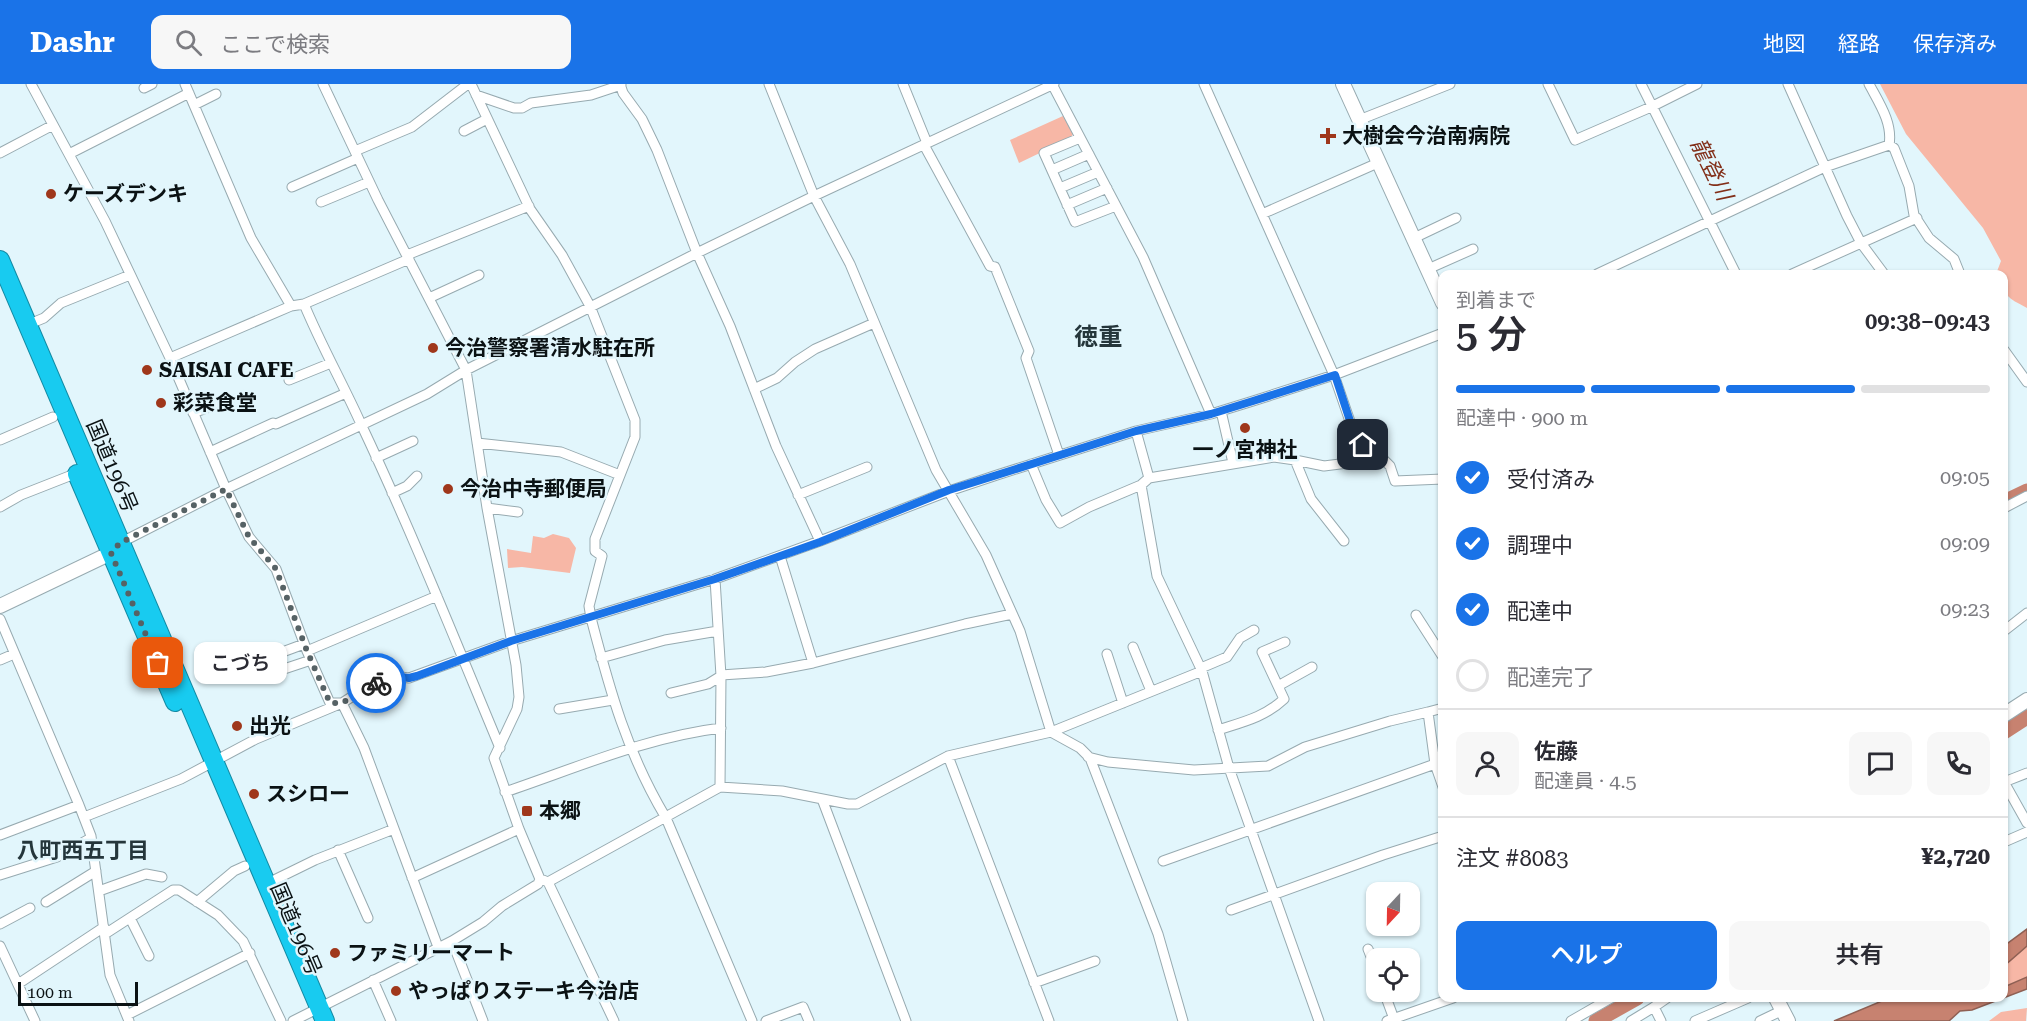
<!DOCTYPE html>
<html lang="ja">
<meta charset="utf-8">
<style>
:root{--surface:#fff;--page:#f7f7f7;--text:#2b2b33;--muted:#7c7c81;--line:#e1e1e2;--accent:#1a73e8}
body{margin:0;font-family:"Roboto Serif","Noto Sans JP",serif;background:var(--page);color:var(--text);height:100vh;display:flex;flex-direction:column;font-size:22px;white-space:nowrap}
*{box-sizing:border-box;margin:0}
p{font-size:20px;color:var(--muted)}
.icon{flex:none;width:33px;height:33px;fill:none;stroke:currentColor;stroke-width:2;stroke-linecap:round;stroke-linejoin:round}
.map{position:relative;flex:1;overflow:hidden}
.sheet{position:absolute;left:1438px;top:186px;width:570px;height:732px;display:flex;flex-direction:column;background:var(--surface);border-radius:12px;box-shadow:0 2px 4px #0004}
.sheet>*{flex:none}
.needle{width:39px;rotate:202deg}
.buttons{position:absolute;left:1366px;top:798px;display:grid;gap:12px}
.buttons a{display:grid;place-items:center;width:54px;height:54px;border-radius:12px;background:var(--surface);box-shadow:0 2px 4px #0004;font-size:30px}
.scale{position:absolute;left:18px;bottom:15px;width:120px;box-sizing:border-box;padding-left:6px;border:3px solid #0b1214;border-top:0;font-size:16px;line-height:21px;white-space:nowrap;color:#0b1214;-webkit-text-stroke:4px #e2f6fc;paint-order:stroke}
.pin{position:absolute;display:grid;place-items:center;width:51px;height:51px;color:#fff;margin:-26px;border-radius:12px;box-shadow:0 3px 9px #0006}
.courier{position:absolute;display:grid;place-items:center;width:60px;height:60px;margin:-30px;border:4px solid #1a73e8;border-radius:50%;background:#fff;color:#222;box-shadow:0 2px 8px #0007}
.bubble{position:absolute;height:42px;border-radius:12px;background:var(--surface);box-shadow:0 2px 4px #0004;font-size:20px;font-weight:600;line-height:42px;text-align:center}
.head em{font-style:normal;font-weight:600}
.head div{display:flex;flex-direction:column-reverse}
.head{display:flex;align-items:center;justify-content:space-between;height:102px;padding:0 18px}
h1{font-size:39px;font-weight:600;line-height:45px}
.bar{display:grid;grid-template-columns:repeat(4,1fr);gap:9px 6px;align-content:center;height:72px;padding:0 18px}
.bar i{height:8px;border-radius:4px;background:var(--line)}
.bar .current{background:var(--accent)}
.bar p{grid-column:span 4}
.line{display:flex;align-items:center;gap:15px;padding:0 18px;border-top:2px solid var(--line)}
.line div{flex:1}
.round{display:grid;place-items:center;flex:none;width:63px;height:63px;border-radius:12px;background:var(--page)}
ol{padding:0 18px;list-style:none}
li{display:flex;align-items:center;gap:18px;height:66px}
li p{margin-inline-start:auto}
li .icon{padding:6px;border-radius:50%;background:var(--accent);color:#fff;stroke-width:4}
li:last-child{color:var(--muted)}
li i{width:33px;height:33px;border:3px solid var(--line);border-radius:50%}
.button{display:flex;gap:12px;margin-top:auto;padding:12px 18px}
.button a{flex:1;height:69px;border-radius:12px;background:var(--accent);color:#fff;font-size:24px;font-weight:600;line-height:69px;text-align:center}
.button a+a{background:var(--page);color:var(--text)}
header{display:flex;align-items:center;gap:36px;box-sizing:border-box;height:84px;padding:0 30px;background:var(--accent);color:#fff}
header strong{font-size:28px}
nav{display:flex;gap:33px;margin-inline-start:auto;font-size:21px}
.search{width:420px;height:54px;background:var(--page);display:flex;align-items:center;gap:15px;box-sizing:border-box;padding:0 21px;border-radius:12px;color:var(--muted);font-size:22px}
.map>svg:first-child{display:block}
</style>
<header>
<strong>Dashr</strong>
<div class="search"><svg class="icon" aria-label="search" viewBox="0 0 24 24"><circle cx="10" cy="10" r="6"/><path d="M15 15l6 6"/></svg>ここで検索</div>
<nav><a>地図</a><a>経路</a><a>保存済み</a></nav>
</header>
<div class="map">
<svg width="2027" height="937" viewBox="0 0 2027 937">
<rect width="100%" height="100%" fill="#e2f6fc"/>
<path fill="#f7b7a6" d="M1880,0H2027V224C2007,213 2004,214 2004,190H1996L2001,177L1983,144L1906,50Z
M1063,32L1073,50L1071,54L1019,79L1010,56Z
M553,450L569,454L576,464L570,489L522,483L508,484L507,465L531,469L533,452L544,454Z
M2027,862V893L2004,903V882Z
M2027,924L2026,937H1989L2001,928Z"/>
<path fill="#c78270" stroke="#8f6054" stroke-width="1.5" d="M2027,845V862L2004,882V862Z
M2027,893V905L1972,926L1960,927L1949,937H1834L1889,914H2004V903Z"/>
<g fill="none" stroke-linecap="round" stroke-linejoin="round">
<path stroke="#c78270" stroke-width="15" d="M2004,418L2027,407
M2004,648L2027,633
M1596,937L1637,914"/>
<defs>
<path id="street" d="M31,0L105,137L170,274L226,405L249,453L276,485L307,567L330,619H342L364,664L438,863
M185,0L251,154L291,222
M323,0L378,116L466,286L487,424L516,581L519,613L517,625L494,674L519,745L540,795
M471,0L530,125L562,171L590,222L635,336V353L595,455V467L602,472L589,522L591,534C610,607 627,669 666,734L752,937
M620,0L623,9L642,35L657,66L697,169L730,242L776,362L820,457
M769,0L814,112L850,180L936,386L986,471L1020,547L1051,648L1080,664L1090,674L1158,850L1183,937
M903,0L927,59
M1052,0L1143,173L1211,330
M1204,0L1334,291L1354,349L1363,361L1374,371L1384,376L1390,382L1395,397L1443,395
M1548,0L1575,56L1651,23L1697,0
M1641,0L1736,190
M1788,0L1847,132L1861,159L1884,190
M1869,0C1879,19 1893,39 1889,61
M144,4L152,0
M476,11L514,24H522L531,19L591,11L621,1
M194,21L216,10
M1359,36L1450,0
M464,47L487,35
M1080,54L1044,69L1075,138L1116,122
M924,61L990,182L995,183L1029,267L1026,274L1059,371
M355,67L412,43L468,0
M0,69L53,41
M69,70L189,9
M1052,86L1089,70
M292,103L358,74
M1060,104L1098,88
M321,118L369,98
M1067,121L1107,104
M1262,130L1380,78
M1414,154L1456,134
M407,171L529,122
M1428,185L1473,165
M1597,190L1825,83L1889,61L1894,64L1909,102L1914,131L1929,154L1954,175L1960,190
M1792,190L1917,134
M429,214L479,191
M304,220C321,261 343,300 361,340C411,446 455,556 500,664
M27,241L44,234L61,219L130,191
M2004,266L2027,298
M170,274L291,222L304,220L409,175
M289,296L331,279
M754,305L777,294L795,278L815,265L874,239
M1221,327L1233,379
M193,329L230,315
M1136,347L1149,394L1141,401L1157,492L1202,587L1229,684L1319,937
M0,356L53,333
M477,359L561,368L620,391
M210,368L273,339L276,340L346,309
M376,374L413,357
M1295,376L1324,382L1380,375
M1031,380L1046,416L1060,439L1089,423L1141,401
M1149,394L1274,373L1295,376L1311,415L1344,457
M392,409L407,402L417,392
M798,411L867,383
M0,423L21,411L77,389
M487,424L518,428
M2004,424L2027,412
M120,459L226,405L427,310L466,286L697,169L814,112L1054,0
M780,472L813,579
M715,495L721,592L720,703
M1416,531L1443,573
M0,535L79,721L91,752L110,891L129,937
M2004,547L2027,529
M1133,563L1151,607
M307,567L437,512
M1107,570L1123,619
M601,574L665,556L718,547
M0,576L14,570
M250,580L304,560
M1201,584L1227,573L1240,554L1254,546
M272,589L311,576
M721,591L766,588L813,579L965,540L1012,530
M1278,602L1312,583
M671,609L708,600L721,592
M1443,624L1428,628L1435,680L1443,703
M559,625L613,616
M1218,646C1243,638 1265,633 1284,615L1262,568L1285,558
M948,672L1049,937
M1088,673L1108,678L1194,686L1268,682L1305,663L1390,637L1428,628
M2004,698L2027,739
M2004,698L2027,689
M505,708C576,684 647,653 721,644
M822,715L906,937
M84,733L181,695L256,655L342,619L372,600L393,592L409,594L511,557L715,495L820,457L949,407L997,391L1136,347L1211,330L1253,317L1334,291L1443,249
M0,751L79,721
M2004,758L2027,748
M338,766L368,834
M1163,777L1435,680
M0,791L57,773L91,754
M412,794L519,745
M543,796L548,798L614,937
M548,798L720,703L782,707L848,720H857L948,672L1051,648L1202,587
M266,800L315,776L394,745
M99,807L146,790L162,793
M46,818L96,787
M197,818L234,787L245,782
M1231,826L1383,771L1443,752
M130,834L149,872
M0,840L30,824
M105,850L173,806H179L218,831L243,857L281,937
M452,857L483,937
M0,862L35,937
M1368,865L1377,888
M373,896L391,937
M1034,899L1095,877
M18,900L104,843
M1384,908L1394,935
M127,931L250,869
M293,937L452,857L483,838L502,822L538,800L540,795
M766,937L803,923L809,937
M1387,937L1453,914
M1571,937L1611,914
M1631,937L1654,923
M1661,937L1654,923L1667,914
M1695,937L1748,914
M1760,937L1783,926"/>
<path id="secondary" d="M1343,0L1443,219
M0,522L111,469
M2004,631L2027,616
M1776,914L1788,937"/>
<path id="highway" d="M0,176L325,937
M77,390L175,618"/>
</defs>
<use href="#street" stroke="#97aab0" stroke-width="11"/>
<use href="#secondary" stroke="#97aab0" stroke-width="16"/>
<use href="#highway" stroke="#138aa3" stroke-width="20"/>
<use href="#street" stroke="#fff" stroke-width="9"/>
<use href="#secondary" stroke="#fff" stroke-width="14"/>
<use href="#highway" stroke="#18cbf0" stroke-width="18"/>
</g>
<g fill="none" stroke-linecap="round" stroke-linejoin="round">
<path stroke="#566265" stroke-width="6" stroke-dasharray="0 10.8" d="M158,579L111,469L120,459L226,405L249,453L276,485L307,567L330,619H342L376,599"/>
<path stroke="#1a73e8" stroke-width="8" d="M376,599L393,592L409,594L417,592L511,557L715,495L820,458L949,406L997,391L1136,347L1211,330L1253,317L1335,291L1354,349L1363,361"/>
</g>
<g fill="#9f371b" stroke="#e2f6fc" stroke-width="2">
<path d="M1325 43h6v6h6v6h-6v6h-6v-6h-6v-6h6z"/>
<circle cx="51" cy="110" r="6"/>
<circle cx="433" cy="264" r="6"/>
<circle cx="147" cy="286" r="6"/>
<circle cx="161" cy="319" r="6"/>
<circle cx="1245" cy="344" r="6"/>
<circle cx="448" cy="405" r="6"/>
<circle cx="237" cy="642" r="6"/>
<circle cx="254" cy="710" r="6"/>
<rect x="521" y="721" width="12" height="12" rx="3"/>
<circle cx="335" cy="869" r="6"/>
<circle cx="396" cy="907" r="6"/>
</g>
<g text-anchor="middle" stroke-width="5" stroke-linejoin="round" paint-order="stroke">
<g font-size="21" font-weight="bold" fill="#0b1214" stroke="#e2f6fc" text-anchor="start">
<text x="1342" y="59">大樹会今治南病院</text>
<text x="63" y="117">ケーズデンキ</text>
<text x="445" y="271">今治警察署清水駐在所</text>
<text x="159" y="293">SAISAI CAFE</text>
<text x="173" y="326">彩菜食堂</text>
<text x="1245" y="373" text-anchor="middle">一ノ宮神社</text>
<text x="460" y="412">今治中寺郵便局</text>
<text x="249" y="649">出光</text>
<text x="266" y="717">スシロー</text>
<text x="539" y="734">本郷</text>
<text x="347" y="876">ファミリーマート</text>
<text x="408" y="914">やっぱりステーキ今治店</text>
</g>
<g font-size="21" fill="#0b1214" stroke="#e2f6fc">
<text transform="translate(112 382) rotate(67)" y="7">国道196号</text>
<text transform="translate(296 845) rotate(67)" y="7">国道196号</text>
</g>
<g font-size="22" font-style="italic" fill="#822f19" stroke="#e2f6fc">
<text transform="translate(1712 85) rotate(64)" y="8">龍登川</text>
</g>
<g font-size="22" font-weight="bold" fill="#25363b" stroke="#e2f6fc">
<text x="83" y="774">八町西五丁目</text>
</g>
<g font-size="24" font-weight="bold" fill="#25363b" stroke="#e2f6fc">
<text x="1098" y="261">徳重</text>
</g>
</g>
</svg>
<div class="buttons">
<a><svg class="needle" viewBox="-14 -14 28 28"><path d="M0-13l5 13h-10z" fill="#e53935"/><path d="M0 13l5-13h-10z" fill="#7c7c81"/></svg></a>
<a><svg class="icon" aria-label="locate" viewBox="0 0 24 24"><circle cx="12" cy="12" r="6"/><path d="M12 2v4M12 18v4M2 12h4M18 12h4"/></svg></a>
</div>
<div class="scale">100 m</div>
<div class="pin" style="left:158px;top:579px;background:#ea580c"><svg class="icon" aria-label="bag" viewBox="0 0 24 24"><path d="M5 8h14l-1 12H6zM9 8a3 3 0 0 1 6 0"/></svg></div>
<div class="pin" style="left:1363px;top:361px;background:#1f2937"><svg class="icon" aria-label="home" viewBox="0 0 24 24"><path d="M3 11l9-7 9 7M6 9v11h12V9"/></svg></div>
<div class="courier" style="left:376px;top:599px"><svg class="icon" aria-label="bike" viewBox="0 0 24 24"><circle cx="6" cy="16" r="4"/><circle cx="18" cy="16" r="4"/><path d="M6 16l4-8h5l3 8M10 8l3 8H6M13 5h3"/></svg></div>
<div class="bubble" style="left:194px;top:558px;width:93px">こづち</div>
<section class="sheet">
<div class="head"><div><h1>5 分</h1><p>到着まで</p></div><em>09:38–09:43</em></div>
<div class="bar"><i class="current"></i><i class="current"></i><i class="current"></i><i></i><p>配達中 · 900 m</p></div>
<ol>
<li><svg class="icon" aria-label="check" viewBox="0 0 24 24"><path d="M5 12l5 5 9-10"/></svg>受付済み<p>09:05</p></li>
<li><svg class="icon" aria-label="check" viewBox="0 0 24 24"><path d="M5 12l5 5 9-10"/></svg>調理中<p>09:09</p></li>
<li><svg class="icon" aria-label="check" viewBox="0 0 24 24"><path d="M5 12l5 5 9-10"/></svg>配達中<p>09:23</p></li>
<li><i></i>配達完了</li>
</ol>
<div class="line" style="height:108px"><a class="round"><svg class="icon" aria-label="person" viewBox="0 0 24 24"><circle cx="12" cy="8" r="4"/><path d="M4 21q1-7 8-7t8 7"/></svg></a><div><b>佐藤</b><p>配達員 · 4.5</p></div><a class="round"><svg class="icon" aria-label="chat" viewBox="0 0 24 24"><path d="M4 5h16v11H9l-5 4z"/></svg></a><a class="round"><svg class="icon" aria-label="phone" viewBox="0 0 24 24"><path d="M5 4h4l2 5-3 2q2 4 5 5l2-3 5 2v4C11 20 4 13 5 4z"/></svg></a></div>
<div class="line" style="height:78px"><div>注文 #8083</div><b>¥2,720</b></div>
<div class="button"><a>ヘルプ</a><a>共有</a></div>
</section>
</div>
